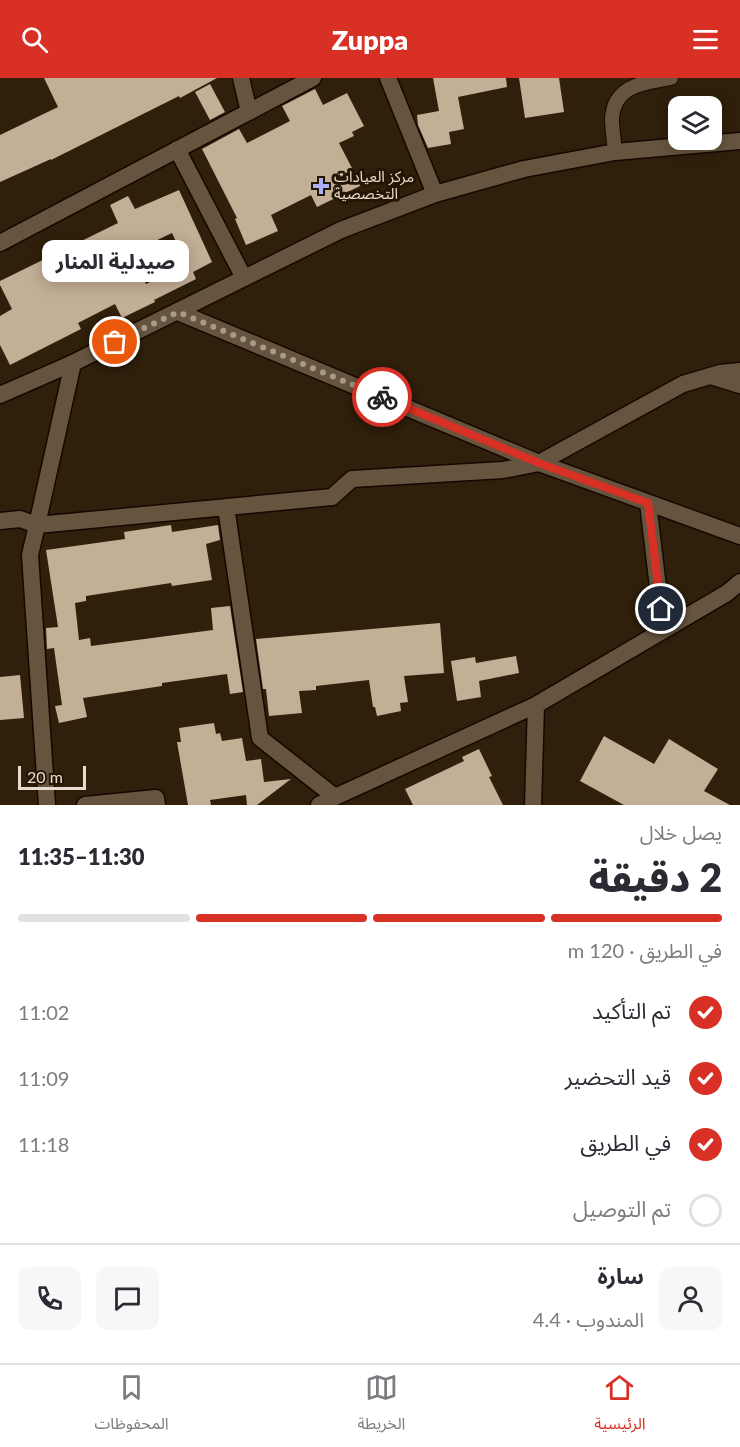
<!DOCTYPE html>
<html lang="ar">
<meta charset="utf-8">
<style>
:root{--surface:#fff;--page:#f7f7f7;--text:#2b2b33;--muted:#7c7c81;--line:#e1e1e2;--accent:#d93025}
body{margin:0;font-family:Lato,"Noto Sans Arabic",sans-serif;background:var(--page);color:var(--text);direction:rtl;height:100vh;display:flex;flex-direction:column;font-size:22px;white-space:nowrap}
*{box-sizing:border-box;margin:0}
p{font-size:20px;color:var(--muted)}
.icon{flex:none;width:33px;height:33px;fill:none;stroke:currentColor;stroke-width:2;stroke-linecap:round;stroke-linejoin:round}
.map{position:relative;height:727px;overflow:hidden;direction:ltr}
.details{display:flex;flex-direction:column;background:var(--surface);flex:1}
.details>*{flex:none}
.fabs{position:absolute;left:668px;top:18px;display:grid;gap:12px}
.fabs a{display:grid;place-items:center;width:54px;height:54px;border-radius:12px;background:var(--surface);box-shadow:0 3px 15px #0003;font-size:30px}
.scale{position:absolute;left:18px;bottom:15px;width:68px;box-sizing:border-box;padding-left:6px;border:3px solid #e7dcd0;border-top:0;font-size:16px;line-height:21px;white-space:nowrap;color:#e7dcd0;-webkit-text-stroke:4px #251603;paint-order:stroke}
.pin{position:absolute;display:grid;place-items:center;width:51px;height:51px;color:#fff;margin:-26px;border:3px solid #fff;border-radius:50%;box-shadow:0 2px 6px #0007}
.courier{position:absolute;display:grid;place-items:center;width:60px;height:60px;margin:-30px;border:4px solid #d93025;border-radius:50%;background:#fff;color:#222;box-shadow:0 2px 8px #0007}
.bubble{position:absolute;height:42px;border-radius:12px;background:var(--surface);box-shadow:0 3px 15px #0003;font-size:20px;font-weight:800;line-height:42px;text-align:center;direction:rtl}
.summary em{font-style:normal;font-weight:800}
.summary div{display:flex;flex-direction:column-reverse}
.summary{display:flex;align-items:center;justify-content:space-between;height:102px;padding:0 18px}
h1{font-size:39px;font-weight:800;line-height:45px}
.bar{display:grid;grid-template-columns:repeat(4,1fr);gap:9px 6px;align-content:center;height:72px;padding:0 18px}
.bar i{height:8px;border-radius:4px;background:var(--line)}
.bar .selected{background:var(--accent)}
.bar p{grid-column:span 4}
.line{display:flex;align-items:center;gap:15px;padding:0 18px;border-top:2px solid var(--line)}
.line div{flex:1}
.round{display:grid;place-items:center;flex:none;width:63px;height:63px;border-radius:12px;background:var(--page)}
ol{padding:0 18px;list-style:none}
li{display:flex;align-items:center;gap:18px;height:66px}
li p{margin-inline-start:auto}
li .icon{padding:6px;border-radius:50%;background:var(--accent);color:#fff;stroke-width:4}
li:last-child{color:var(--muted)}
li i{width:33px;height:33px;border:3px solid var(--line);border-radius:50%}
header{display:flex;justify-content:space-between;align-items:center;height:78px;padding:0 18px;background:var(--accent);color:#fff;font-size:27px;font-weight:800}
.dock{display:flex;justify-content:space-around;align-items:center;height:84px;border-top:2px solid var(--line);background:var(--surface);font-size:16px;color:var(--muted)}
.dock a{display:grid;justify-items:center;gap:3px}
.dock .selected{color:var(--accent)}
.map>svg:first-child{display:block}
</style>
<header><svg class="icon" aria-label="menu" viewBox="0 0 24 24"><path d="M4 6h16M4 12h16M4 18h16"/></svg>Zuppa<svg class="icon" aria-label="search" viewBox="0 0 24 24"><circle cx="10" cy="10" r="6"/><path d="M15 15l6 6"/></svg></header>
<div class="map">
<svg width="740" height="727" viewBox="0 0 740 727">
<rect width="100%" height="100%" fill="#2f1f0b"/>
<path fill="#c3ae96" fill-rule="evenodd" d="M44,0H217L180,20L179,18L51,82V81L0,104V57L58,29Z
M433,0H506L507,9L458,19L464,51L449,54L451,66L428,70L418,47L417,37L439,33Z
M519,0H559L564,34L525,40Z
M210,6L225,34L210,42L195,14Z
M315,11L323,27L347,15L364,48L352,54L354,58L339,65L354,94L360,108L317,129L311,117L271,137L278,153L246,167L235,141L237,140L202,71L239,51L247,65L290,43L282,28Z
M179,112L212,184L193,194L196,201L154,222L155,224L122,240L115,226L78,245L81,251L10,287L0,267V238L12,231L0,207V203L118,145L110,127L128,118L135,131ZM172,155L186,186L146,206L130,175Z
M171,447L172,454L218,447L220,462L206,466L212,502L172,508L171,505L86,518V523L75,525L79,562L90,560L91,568L213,552L211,530L230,528L243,614L230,616L227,596L162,605V608L83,620L87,639L59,645L55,628L62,627L54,570L47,571L46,550L58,549L46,472L125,461L124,454Z
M440,545L444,595L404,598L408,624L400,625L401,633L377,638L375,629H373L369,602L316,608V612L299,613L302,635L269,638L266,611H263L256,561Z
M516,578L519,595L479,603L481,619L457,623L451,583L475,579L476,585Z
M20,597L24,640L0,642V599Z
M214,645L216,656L220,655L222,663L242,660L246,683L261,681L264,704L291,701L257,727H247L246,717L210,722L211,727H188L177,664H181L179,650Z
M604,658L654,686L669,661L718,691L704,713L730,727H624L580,703Z
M479,671L492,698L489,699L503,727H413L405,711L464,683L462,679Z"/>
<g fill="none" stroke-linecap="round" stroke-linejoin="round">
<defs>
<path id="service" d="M615,74C614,63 612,51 612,41C614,6 645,5 671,0"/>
<path id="minor" d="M241,0L249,34
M388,0L435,116
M177,71L244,200
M0,165L313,0
M714,299L740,307
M648,425L663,552
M226,429L260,660L335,719
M0,443L20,441L37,447L332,419L352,401L503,392L539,385L683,306L720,295L740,293
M47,727L30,477L37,447L73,285
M85,727L156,720L157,727
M319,727L335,719L536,627L727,515L740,504
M533,727L536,627"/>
<path id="tertiary" d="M178,234L539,385L740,458
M0,317L73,285L341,152L435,116L524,91L615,74L740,63"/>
</defs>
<use href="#service" stroke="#160800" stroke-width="16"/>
<use href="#minor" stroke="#160800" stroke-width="19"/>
<use href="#tertiary" stroke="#160800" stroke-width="19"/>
<use href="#service" stroke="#66543e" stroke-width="14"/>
<use href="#minor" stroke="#66543e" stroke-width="16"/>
<use href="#tertiary" stroke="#66543e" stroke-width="16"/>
</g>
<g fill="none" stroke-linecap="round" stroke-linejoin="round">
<path stroke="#a79a8b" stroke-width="6" stroke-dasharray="0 10.8" d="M115,264L178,234L382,319"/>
<path stroke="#d93025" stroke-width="8" d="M382,319L539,385L648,425L661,531"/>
</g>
<path fill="#acaffb" stroke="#251603" stroke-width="2" d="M318 99h6v6h6v6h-6v6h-6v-6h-6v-6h6z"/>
<g text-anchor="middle" stroke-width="6" stroke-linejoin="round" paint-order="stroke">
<g font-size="15" fill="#e7dcd0" stroke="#251603" text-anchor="start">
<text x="334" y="104">مركز العيادات<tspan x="334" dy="17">التخصصية</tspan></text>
</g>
</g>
</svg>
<div class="fabs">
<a><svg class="icon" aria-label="layers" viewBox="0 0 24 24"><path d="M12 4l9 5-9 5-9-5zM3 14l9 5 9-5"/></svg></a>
</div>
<div class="scale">20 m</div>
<div class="pin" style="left:115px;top:264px;background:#ea580c"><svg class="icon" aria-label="bag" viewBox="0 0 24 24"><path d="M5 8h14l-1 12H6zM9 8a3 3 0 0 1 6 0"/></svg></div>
<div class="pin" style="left:661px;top:531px;background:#1f2937"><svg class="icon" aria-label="home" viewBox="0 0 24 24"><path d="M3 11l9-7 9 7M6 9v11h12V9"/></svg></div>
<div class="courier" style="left:382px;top:319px"><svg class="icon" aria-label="bike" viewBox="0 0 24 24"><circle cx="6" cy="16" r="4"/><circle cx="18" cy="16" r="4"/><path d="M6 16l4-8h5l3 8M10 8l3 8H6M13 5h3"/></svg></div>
<div class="bubble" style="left:42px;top:162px;width:147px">صيدلية المنار</div>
</div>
<section class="details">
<div class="summary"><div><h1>2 دقيقة</h1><p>يصل خلال</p></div><em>11:30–11:35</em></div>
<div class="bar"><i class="selected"></i><i class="selected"></i><i class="selected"></i><i></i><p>في الطريق · 120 m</p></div>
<ol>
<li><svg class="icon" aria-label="check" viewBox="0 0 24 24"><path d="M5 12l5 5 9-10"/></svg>تم التأكيد<p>11:02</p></li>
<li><svg class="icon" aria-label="check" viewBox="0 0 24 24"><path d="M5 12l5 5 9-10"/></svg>قيد التحضير<p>11:09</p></li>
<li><svg class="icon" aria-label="check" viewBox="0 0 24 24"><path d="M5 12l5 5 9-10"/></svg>في الطريق<p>11:18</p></li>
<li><i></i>تم التوصيل</li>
</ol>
<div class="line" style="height:108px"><a class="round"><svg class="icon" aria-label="person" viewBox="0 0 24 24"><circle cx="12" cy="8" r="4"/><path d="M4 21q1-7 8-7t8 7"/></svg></a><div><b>سارة</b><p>المندوب · 4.4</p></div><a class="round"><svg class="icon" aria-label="chat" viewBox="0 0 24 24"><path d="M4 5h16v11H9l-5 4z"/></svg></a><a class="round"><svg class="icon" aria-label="phone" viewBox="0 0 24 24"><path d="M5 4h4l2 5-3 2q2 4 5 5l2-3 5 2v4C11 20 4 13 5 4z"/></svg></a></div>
</section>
<nav class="dock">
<a class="selected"><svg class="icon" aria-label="home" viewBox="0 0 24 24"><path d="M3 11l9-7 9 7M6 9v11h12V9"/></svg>الرئيسية</a>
<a><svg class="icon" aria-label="map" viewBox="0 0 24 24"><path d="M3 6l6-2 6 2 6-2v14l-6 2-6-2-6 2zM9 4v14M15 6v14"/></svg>الخريطة</a>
<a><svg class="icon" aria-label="saved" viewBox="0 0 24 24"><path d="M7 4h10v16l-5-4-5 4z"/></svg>المحفوظات</a>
</nav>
